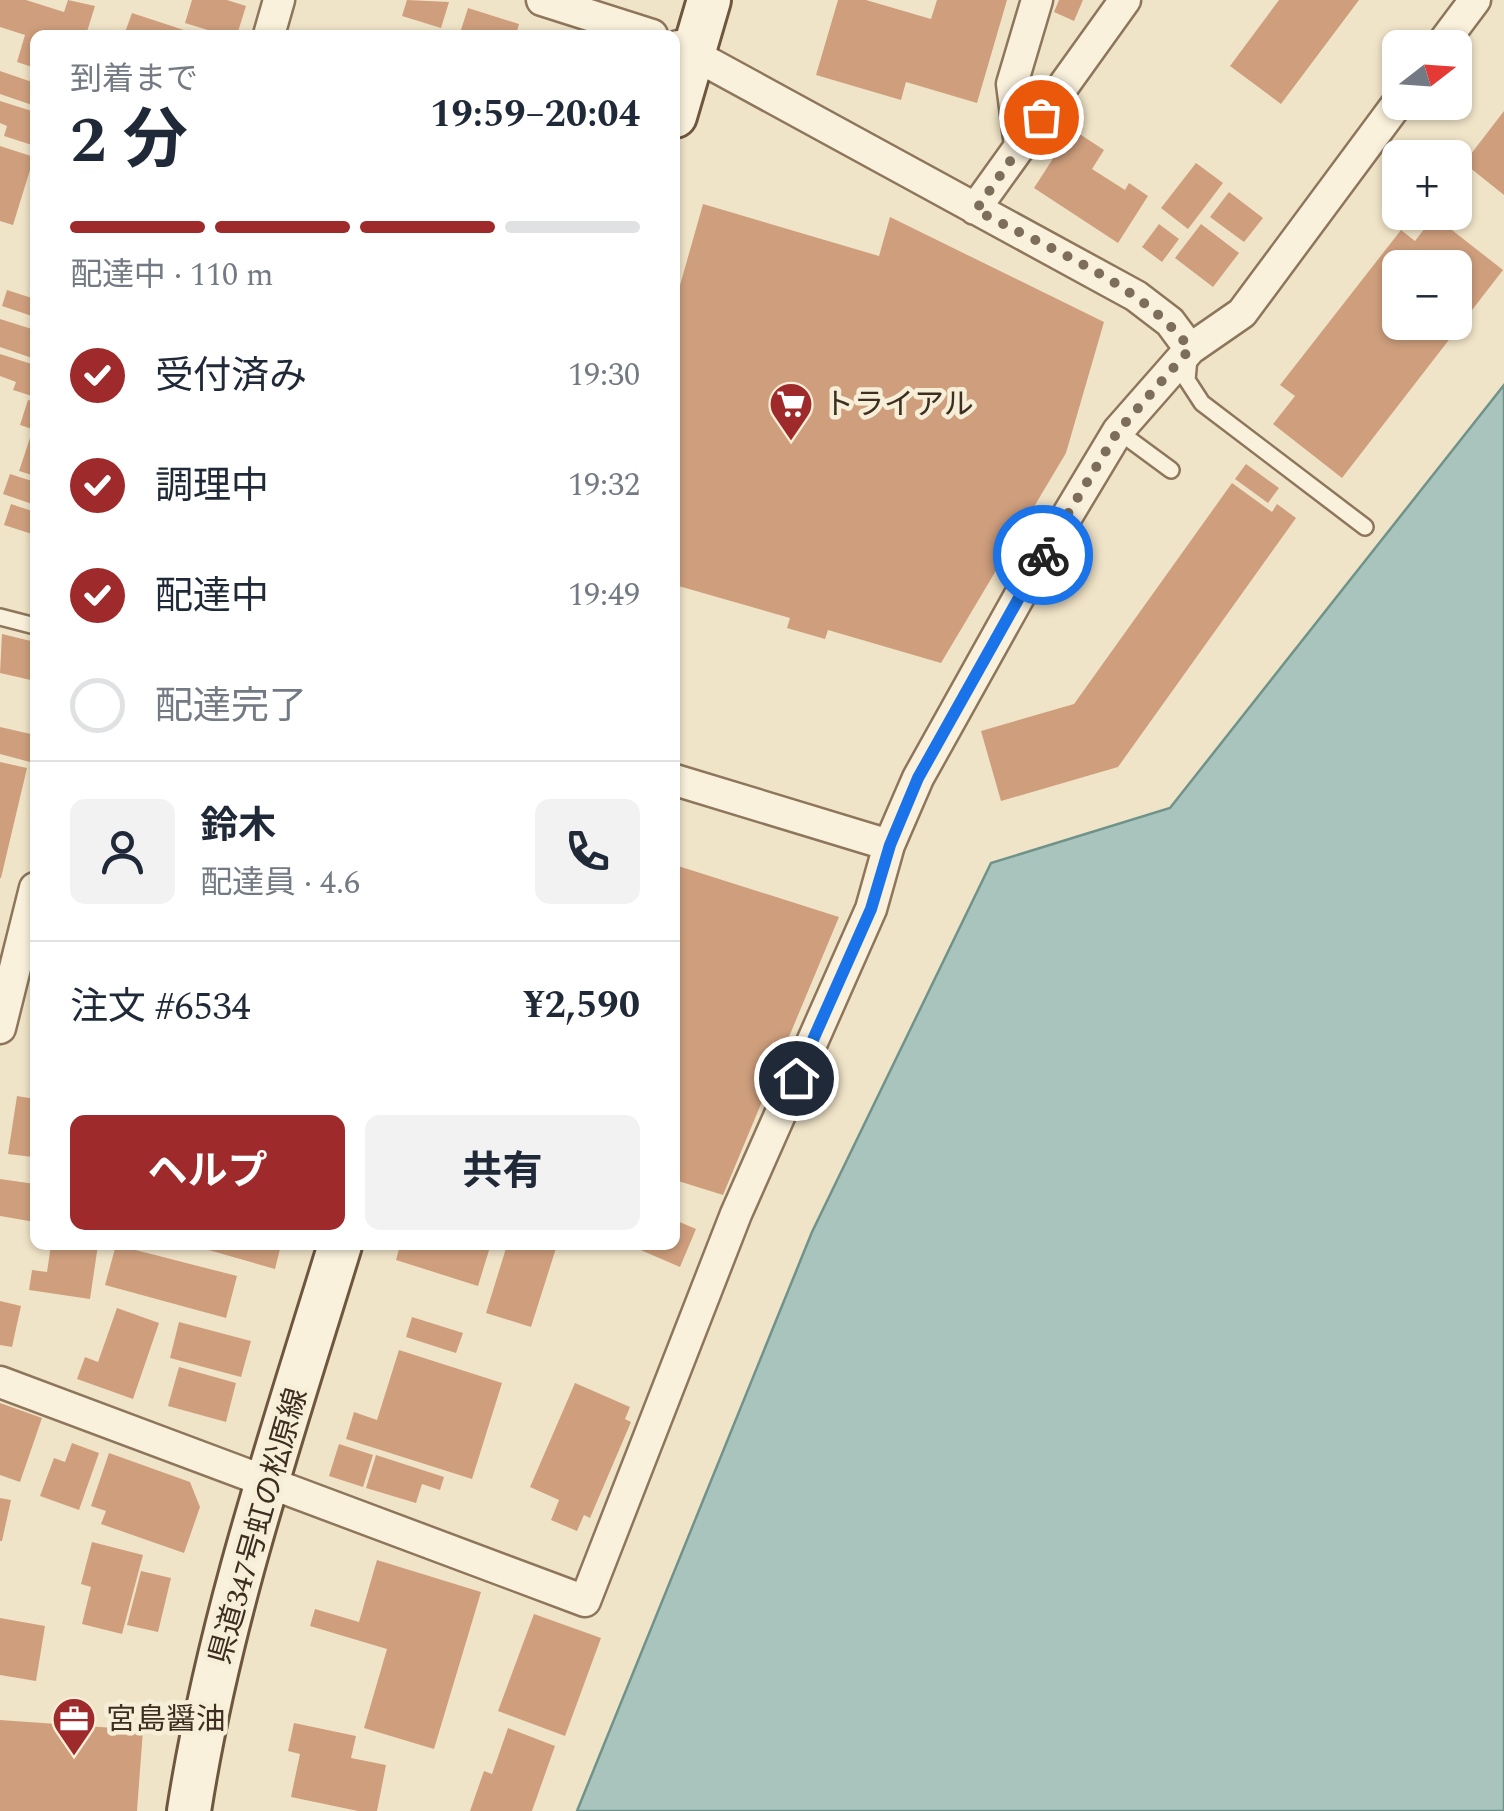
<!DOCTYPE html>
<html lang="ja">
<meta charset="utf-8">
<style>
:root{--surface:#fff;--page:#f2f2f3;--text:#1f2937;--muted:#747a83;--line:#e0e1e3;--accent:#9e2a2b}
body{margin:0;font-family:Spectral,"Noto Sans JP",serif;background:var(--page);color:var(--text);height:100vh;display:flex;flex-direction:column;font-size:38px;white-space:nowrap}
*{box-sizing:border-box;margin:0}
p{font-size:32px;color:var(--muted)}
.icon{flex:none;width:55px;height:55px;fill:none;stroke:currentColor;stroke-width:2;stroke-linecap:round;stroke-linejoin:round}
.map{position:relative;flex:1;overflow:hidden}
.sheet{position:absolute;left:30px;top:30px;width:650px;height:1220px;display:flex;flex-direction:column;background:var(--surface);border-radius:15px;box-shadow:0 2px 8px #0004}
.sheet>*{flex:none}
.needle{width:65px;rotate:73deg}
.fabs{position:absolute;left:1382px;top:30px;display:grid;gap:20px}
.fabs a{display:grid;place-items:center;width:90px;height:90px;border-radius:15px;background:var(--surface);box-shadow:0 2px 8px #0004;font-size:50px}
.pin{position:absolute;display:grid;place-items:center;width:85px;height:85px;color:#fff;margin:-42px;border:5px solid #fff;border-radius:50%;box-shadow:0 2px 10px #0007}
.courier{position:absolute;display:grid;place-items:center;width:100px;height:100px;margin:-50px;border:8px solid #1a73e8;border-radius:50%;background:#fff;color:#222;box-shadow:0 2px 12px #0007}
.headline em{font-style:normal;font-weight:700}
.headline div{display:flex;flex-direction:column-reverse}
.headline{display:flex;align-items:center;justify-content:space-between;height:170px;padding:0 40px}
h1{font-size:65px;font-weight:700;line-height:75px}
.bar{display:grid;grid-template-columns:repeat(4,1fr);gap:15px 10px;align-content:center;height:120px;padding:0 40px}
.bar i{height:12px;border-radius:8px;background:var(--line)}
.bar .selected{background:var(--accent)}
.bar p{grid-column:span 4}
.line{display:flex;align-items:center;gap:25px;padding:0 40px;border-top:2px solid var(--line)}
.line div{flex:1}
.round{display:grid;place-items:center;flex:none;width:105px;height:105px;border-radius:15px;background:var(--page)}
ol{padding:0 40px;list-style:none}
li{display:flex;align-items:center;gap:30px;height:110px}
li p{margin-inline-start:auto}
li .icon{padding:10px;border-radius:50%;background:var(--accent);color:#fff;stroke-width:4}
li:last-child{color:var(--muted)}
li i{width:55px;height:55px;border:5px solid var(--line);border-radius:50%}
.cta{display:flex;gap:20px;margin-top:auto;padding:20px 40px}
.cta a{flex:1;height:115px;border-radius:15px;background:var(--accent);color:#fff;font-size:40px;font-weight:700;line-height:115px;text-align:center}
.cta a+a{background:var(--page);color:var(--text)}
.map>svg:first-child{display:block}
</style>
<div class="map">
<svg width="1504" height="1811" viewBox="0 0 1504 1811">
<rect width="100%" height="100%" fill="#f0e4c8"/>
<path fill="#a9c4bc" stroke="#6f938a" stroke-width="2.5" d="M1504,385V1811H577L812,1232L991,863L1170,808Z"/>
<path fill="#cf9f7d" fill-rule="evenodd" d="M0,0H26L64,12L68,0L95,6L86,35H35V68L17,62L25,35L0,27Z
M192,0H227L246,6L237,35H224L185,23Z
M407,0L449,2L441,28L402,16Z
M838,0H866L931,19L937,0H1007L977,103L906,82L901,100L816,75Z
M1059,0H1083L1074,21L1054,12Z
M1279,0H1359L1281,104L1230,66Z
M468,8L519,24L516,35L460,33Z
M132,13L196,34V35H124Z
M0,71L35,83V106L0,94Z
M0,101L35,112V146L4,136L7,126L0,123Z
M1504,111V195L1464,163Z
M1072,129L1104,150L1092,169L1125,190L1129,183L1148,196L1118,243L1034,188Z
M0,146L34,157L13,225L0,221Z
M1196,163L1223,183L1188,229L1161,208Z
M1229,192L1263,218L1244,242L1210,217Z
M703,204L879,256L890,217L1104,322L1066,453L941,663L828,630L825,639L787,628L790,618L675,585V303Z
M1434,216L1503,270L1342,478L1273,424L1295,396L1280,385L1401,230L1415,241ZM1400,268H1455V322H1400Z
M1159,224L1179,239L1162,262L1142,247Z
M1201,224L1239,253L1213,287L1175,258Z
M7,290L35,299V317L2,306Z
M0,319L35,330V359L0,347Z
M0,354L35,365V397L13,390L16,382L0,376Z
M28,400L35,402V430L20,425Z
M30,438L35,440V476L19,471Z
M1246,464L1279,488L1268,503L1235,479Z
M10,474L35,482V505L3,494Z
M1232,483L1272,512L1277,504L1296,518L1118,767L1001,801L981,731L1074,704Z
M11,504L35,512V535L4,525Z
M2,634L35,642V681L0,673Z
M0,727L35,735L30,762L0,754Z
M0,762L27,768L1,878H0Z
M675,865L839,917L723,1195L675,1180Z
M17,1096L35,1099V1175H30L33,1157L8,1154Z
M0,1179L35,1184V1222L0,1216Z
M675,1220L696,1229L680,1267L629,1245H675Z
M51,1245H98L90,1299L29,1290L32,1270L47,1272Z
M116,1245L237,1276L226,1318L105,1285Z
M191,1245H281L275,1269Z
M400,1245H485L490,1247L478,1286L396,1260Z
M507,1245H557L531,1327L486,1313Z
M0,1301L21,1306L12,1347L0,1345Z
M117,1308L159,1323L133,1399L77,1379L85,1357L98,1362Z
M412,1317L463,1333L456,1353L406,1337Z
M179,1322L251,1341L241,1377L170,1358Z
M399,1350L502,1383L472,1479L346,1439L354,1412L377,1420Z
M179,1367L236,1383L226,1422L168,1406Z
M575,1383L630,1407L625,1419L631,1422L590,1518L584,1515L577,1531L551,1520L559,1500L530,1487Z
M0,1403L42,1418L20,1482L0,1475Z
M72,1443L99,1453L79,1510L40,1496L54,1458L65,1462Z
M339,1444L373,1455L363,1487L329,1476Z
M109,1453L190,1482L200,1507L184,1553L101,1524L106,1511L91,1506Z
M376,1455L444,1477L440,1490L422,1484L416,1503L366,1488Z
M0,1498L11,1500L2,1541H0Z
M92,1542L143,1555L122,1634L82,1624L91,1587L81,1584Z
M377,1560L481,1592L434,1749L364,1728L387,1649L310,1626L315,1609L359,1622Z
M141,1571L171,1578L158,1632L127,1625Z
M534,1614L601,1638L565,1736L498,1711Z
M0,1618L45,1626L36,1681L0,1675Z
M0,1720L143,1730L137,1811H0Z
M294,1723L356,1736L351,1758L386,1765L377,1811H358L291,1797L300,1754L288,1751Z
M508,1728L555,1746L532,1811H470L484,1771L492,1774Z"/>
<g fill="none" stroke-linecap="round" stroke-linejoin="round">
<defs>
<path id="service" d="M1189,358L1187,380L1202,403L1365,527
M1118,431L1171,470
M0,617L35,626"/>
<path id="minor" d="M542,0L652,35
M269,35L279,0
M678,46L1136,296L1170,322L1190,349
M1439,48L1475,0
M1020,146L1012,84L1037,0
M975,209L1125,0
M675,780L889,845
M0,1028L35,888
M0,1382L585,1601L736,1214L871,909L889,845L918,778L1025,586L1118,431L1190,349L1242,313L1400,100"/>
<path id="secondary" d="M675,116L709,0
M189,1811C219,1618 283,1431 340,1245"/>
</defs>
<use href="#service" stroke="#8d765c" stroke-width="20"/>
<use href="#minor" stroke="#8d765c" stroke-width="35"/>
<use href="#secondary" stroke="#6f573f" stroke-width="48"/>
<use href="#service" stroke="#faf1dc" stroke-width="15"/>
<use href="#minor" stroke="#faf1dc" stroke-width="30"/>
<use href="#secondary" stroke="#faf1dc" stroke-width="42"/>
</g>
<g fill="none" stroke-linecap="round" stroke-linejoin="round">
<path stroke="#7c6e5b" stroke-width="10" stroke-dasharray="0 18" d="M1041,117L976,210C1046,248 1142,283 1190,349L1118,431L1043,555"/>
<path stroke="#1a73e8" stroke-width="12" d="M796,1078L871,909L890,845L918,778L1043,555"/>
</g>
<defs>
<symbol id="supermarket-pin" viewBox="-11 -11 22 30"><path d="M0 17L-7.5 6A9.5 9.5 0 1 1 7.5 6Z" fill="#9e2a2b" stroke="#f7eed8"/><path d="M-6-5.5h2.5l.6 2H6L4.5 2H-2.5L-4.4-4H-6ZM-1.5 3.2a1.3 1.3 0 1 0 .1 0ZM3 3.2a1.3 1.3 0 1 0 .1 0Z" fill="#fff"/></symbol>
<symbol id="office-pin" viewBox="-11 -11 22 30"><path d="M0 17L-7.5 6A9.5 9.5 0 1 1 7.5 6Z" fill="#9e2a2b" stroke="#f7eed8"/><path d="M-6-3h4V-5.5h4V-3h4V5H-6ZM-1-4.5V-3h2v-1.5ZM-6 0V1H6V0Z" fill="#fff"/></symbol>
</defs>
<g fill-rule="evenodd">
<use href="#supermarket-pin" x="766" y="379" width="50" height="68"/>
<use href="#office-pin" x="49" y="1694" width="50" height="68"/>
</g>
<g text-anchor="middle" stroke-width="9" stroke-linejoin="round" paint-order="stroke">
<g font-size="30" fill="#3d2e20" stroke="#f7eed8" text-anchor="start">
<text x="824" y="414">トライアル</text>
<text x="106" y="1729">宮島醤油</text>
</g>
<g font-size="30" fill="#3d2e20" stroke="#f7eed8">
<text transform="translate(258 1526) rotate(-74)" y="10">県道347号虹の松原線</text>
</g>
</g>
</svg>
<div class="fabs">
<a><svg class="needle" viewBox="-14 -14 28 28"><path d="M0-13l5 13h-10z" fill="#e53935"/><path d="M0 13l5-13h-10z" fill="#747a83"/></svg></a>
<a>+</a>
<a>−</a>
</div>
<div class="pin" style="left:1041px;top:117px;background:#ea580c"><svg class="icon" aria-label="bag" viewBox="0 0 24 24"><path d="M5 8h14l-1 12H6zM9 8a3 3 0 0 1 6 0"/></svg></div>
<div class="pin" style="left:796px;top:1078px;background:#1f2937"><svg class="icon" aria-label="home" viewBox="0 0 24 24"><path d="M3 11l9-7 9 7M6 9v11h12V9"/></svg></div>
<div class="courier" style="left:1043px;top:555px"><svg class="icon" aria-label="bike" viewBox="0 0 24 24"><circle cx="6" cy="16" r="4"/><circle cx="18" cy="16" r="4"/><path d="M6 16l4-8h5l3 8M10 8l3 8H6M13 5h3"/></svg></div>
<section class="sheet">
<div class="headline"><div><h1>2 分</h1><p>到着まで</p></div><em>19:59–20:04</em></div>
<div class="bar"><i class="selected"></i><i class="selected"></i><i class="selected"></i><i></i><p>配達中 · 110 m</p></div>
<ol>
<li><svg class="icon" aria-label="check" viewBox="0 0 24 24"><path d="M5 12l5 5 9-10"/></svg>受付済み<p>19:30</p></li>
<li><svg class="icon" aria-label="check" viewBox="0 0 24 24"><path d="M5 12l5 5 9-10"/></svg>調理中<p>19:32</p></li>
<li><svg class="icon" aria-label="check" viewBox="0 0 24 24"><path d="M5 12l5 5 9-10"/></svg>配達中<p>19:49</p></li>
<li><i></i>配達完了</li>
</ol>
<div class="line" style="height:180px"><a class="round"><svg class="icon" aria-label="person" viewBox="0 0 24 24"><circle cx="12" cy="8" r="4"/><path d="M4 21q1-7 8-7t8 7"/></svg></a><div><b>鈴木</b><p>配達員 · 4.6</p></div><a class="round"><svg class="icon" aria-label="phone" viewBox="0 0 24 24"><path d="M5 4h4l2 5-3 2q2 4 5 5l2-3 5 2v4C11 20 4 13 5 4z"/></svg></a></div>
<div class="line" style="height:130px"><div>注文 #6534</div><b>¥2,590</b></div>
<div class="cta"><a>ヘルプ</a><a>共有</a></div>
</section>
</div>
